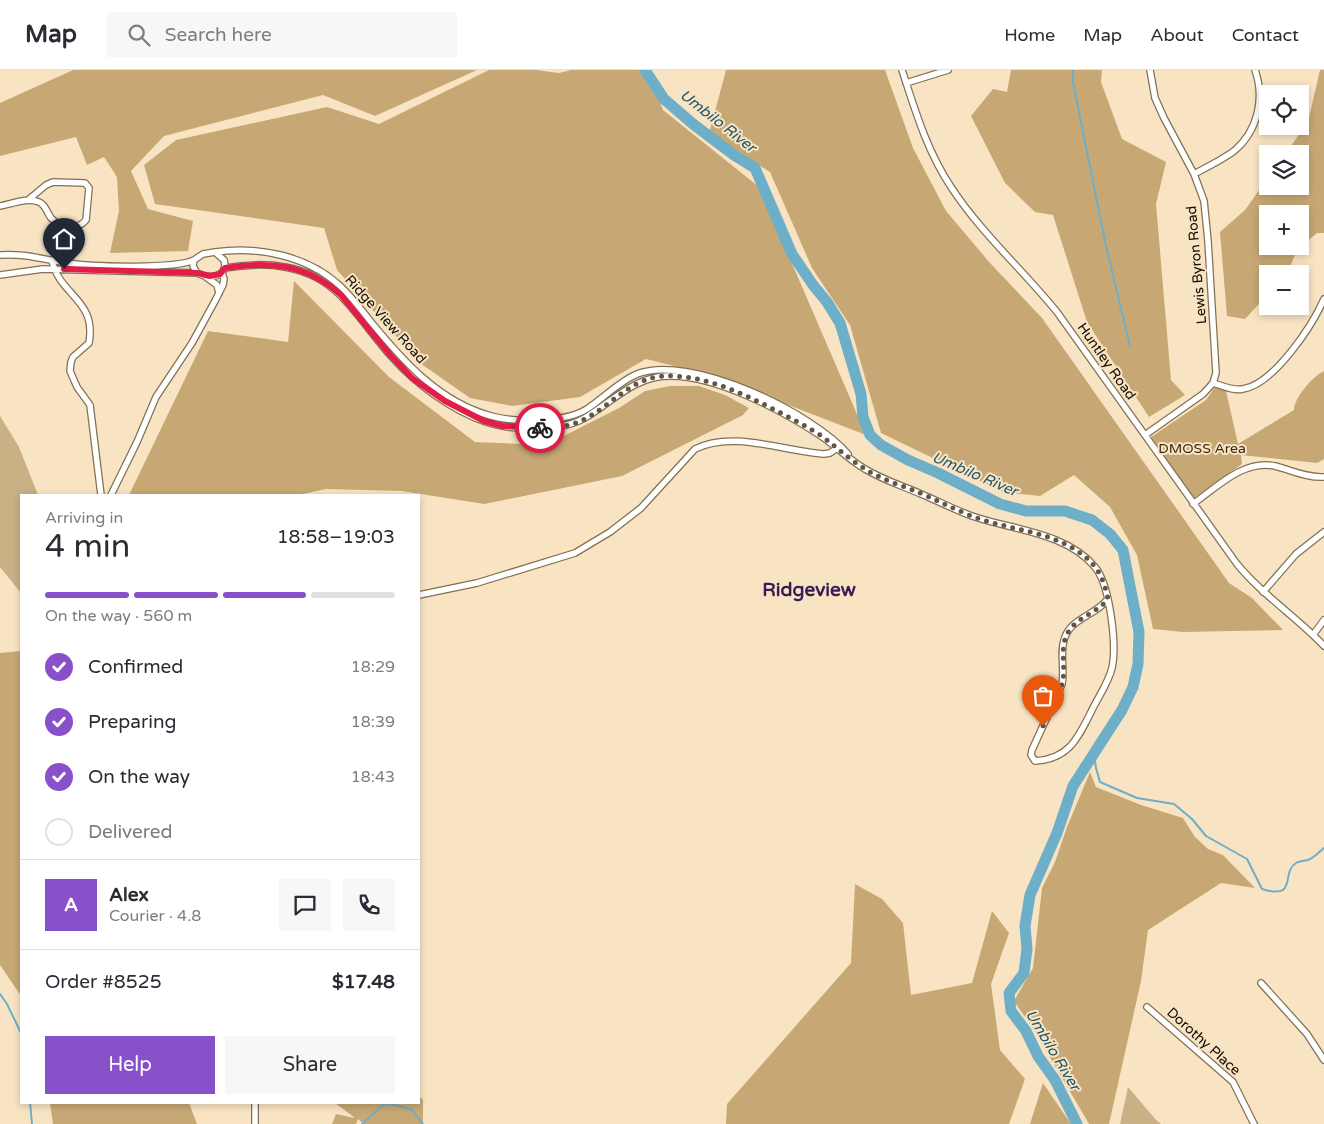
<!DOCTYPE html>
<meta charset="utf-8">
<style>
:root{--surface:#fff;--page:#f7f7f7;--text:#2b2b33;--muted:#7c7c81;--line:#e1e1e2;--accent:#8951c9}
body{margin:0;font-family:"Varela Round",sans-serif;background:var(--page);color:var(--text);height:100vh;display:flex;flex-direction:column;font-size:19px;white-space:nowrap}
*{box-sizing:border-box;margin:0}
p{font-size:16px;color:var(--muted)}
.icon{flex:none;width:28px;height:28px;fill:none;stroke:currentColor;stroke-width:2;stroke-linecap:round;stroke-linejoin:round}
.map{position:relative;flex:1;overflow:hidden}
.side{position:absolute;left:20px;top:424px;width:400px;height:610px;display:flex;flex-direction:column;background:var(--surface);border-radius:0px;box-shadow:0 2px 8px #0003}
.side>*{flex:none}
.buttons{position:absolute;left:1259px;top:15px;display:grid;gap:10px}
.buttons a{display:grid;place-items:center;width:50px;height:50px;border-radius:0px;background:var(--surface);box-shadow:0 2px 8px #0003;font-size:25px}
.pin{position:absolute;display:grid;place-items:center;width:42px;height:42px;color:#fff;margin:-51px -21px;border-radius:50% 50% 50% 0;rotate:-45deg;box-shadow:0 0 5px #0007}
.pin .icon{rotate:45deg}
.courier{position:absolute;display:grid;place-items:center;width:50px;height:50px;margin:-25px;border:4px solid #e11d48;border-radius:50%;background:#fff;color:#222;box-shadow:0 1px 6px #0007}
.headline em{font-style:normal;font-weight:600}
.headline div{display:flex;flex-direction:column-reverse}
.headline{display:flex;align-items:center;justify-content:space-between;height:85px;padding:0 25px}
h1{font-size:32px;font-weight:600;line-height:38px}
.bar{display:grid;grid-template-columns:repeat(4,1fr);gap:8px 5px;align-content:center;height:60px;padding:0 25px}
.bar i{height:6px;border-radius:4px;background:var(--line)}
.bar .active{background:var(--accent)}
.bar p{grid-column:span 4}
.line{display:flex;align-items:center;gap:12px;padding:0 25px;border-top:1px solid var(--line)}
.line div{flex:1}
.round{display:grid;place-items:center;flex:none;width:52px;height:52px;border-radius:0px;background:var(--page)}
ol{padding:0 25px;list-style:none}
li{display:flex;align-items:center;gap:15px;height:55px}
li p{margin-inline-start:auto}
li .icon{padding:5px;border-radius:50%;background:var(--accent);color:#fff;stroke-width:4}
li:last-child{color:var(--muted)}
li i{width:28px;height:28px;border:2px solid var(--line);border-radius:50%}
.action{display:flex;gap:10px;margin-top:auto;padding:10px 25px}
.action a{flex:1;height:58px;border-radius:0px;background:var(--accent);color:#fff;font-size:20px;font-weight:600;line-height:58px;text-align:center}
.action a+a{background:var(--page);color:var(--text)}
header{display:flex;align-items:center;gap:30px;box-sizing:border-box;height:70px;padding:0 25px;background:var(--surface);border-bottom:1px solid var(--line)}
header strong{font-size:24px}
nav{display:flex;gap:28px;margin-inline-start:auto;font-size:18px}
.search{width:350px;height:45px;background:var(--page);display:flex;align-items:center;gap:12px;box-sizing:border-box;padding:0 18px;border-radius:0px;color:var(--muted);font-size:19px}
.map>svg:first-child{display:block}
</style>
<header>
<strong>Map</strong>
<div class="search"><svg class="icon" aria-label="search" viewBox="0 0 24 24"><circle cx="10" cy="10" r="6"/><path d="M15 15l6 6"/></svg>Search here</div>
<nav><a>Home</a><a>Map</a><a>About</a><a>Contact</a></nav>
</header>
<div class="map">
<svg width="1324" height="1054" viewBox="0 0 1324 1054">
<rect width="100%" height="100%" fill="#f8e4c3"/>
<path fill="#c9b085" d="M0,346L19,377L38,425H21V523L0,497Z
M1128,1017L1156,1050L1161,1054H1120Z"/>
<path fill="#c7a874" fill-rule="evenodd" d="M73,0H477L375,46L323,25L164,66L131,101L148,139L193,151L188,181L110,183L119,141L117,107L104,87L87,95L76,67L0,86V33Z
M489,0H536L559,3L571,0H648L663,40L759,117L866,365L714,306L646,289L580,327L512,336L470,328L420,293L337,200L324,158L155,134L144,95L176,70L327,37L379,54Z
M726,0H885L913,78L946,141L990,193L1042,248L1229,513L1252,528L1283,560L1183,562L1153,559L1137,485L1110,437L1074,405L1040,426L1003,422L881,363L850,255L812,198L770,102L709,64Z
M1011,0H1102L1101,12L1122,69L1166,92L1156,134L1171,310L1185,325L1149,347L1087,252L1053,145L1035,142L1005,113L971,46L993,19L1007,22Z
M1320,0H1324V163H1317L1297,180L1287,204H1268L1267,225L1245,249L1227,246L1220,162L1245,140L1267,109L1268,116H1300V84H1285L1308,52ZM1268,144H1300V176H1268Z
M294,211L389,307L475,372L546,375L619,338L645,321L670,316H699L725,325L749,338L743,345L622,406L484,434L402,421L326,419L298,425H129L208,261L288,272Z
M1324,301V389L1317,393L1241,385L1242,394L1194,428L1151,367L1206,330L1215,317L1226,321L1238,374L1294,340C1294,328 1313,306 1324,301Z
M21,581V926L0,895V583Z
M1090,702L1096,717L1141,735L1183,748L1195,767L1208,779L1223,785L1255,818L1221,813L1148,860L1141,911L1109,1054H1089L1034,960L1014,931L1033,898L1042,818L1055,792L1067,757Z
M855,814L882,829L903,853L911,925L972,913L992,841L1009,863L991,914L1000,980L1025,1009L1009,1054H726L727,1034L851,893Z
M1043,1013L1071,1054H1030Z
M419,1026L423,1030V1054H364L358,1049L356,1054H332L336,1044L355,1048L335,1033L419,1032Z
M50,1033H189L197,1054H53Z"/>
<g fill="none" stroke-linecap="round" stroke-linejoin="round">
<path stroke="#6daec9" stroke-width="2" d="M1073,0V12L1106,176L1130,276
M1094,684L1096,698L1100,712L1137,728L1174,734L1192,749L1206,766L1247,789L1262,819C1299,830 1280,803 1296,793C1299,791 1304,791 1308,790C1314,788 1319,782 1324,778
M0,924L7,934L21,963
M30,1032L32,1054
M362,1054L385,1033L411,1039L423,1054"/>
<path stroke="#6daec9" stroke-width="11" d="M645,0L664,29L693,54L734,85L755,98L792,184L813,215L827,232L840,253L861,324L863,347L870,365L881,375L908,390L938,403L1000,434L1026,441H1065L1092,450L1110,464L1123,480L1139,562L1138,594L1133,617L1122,640L1073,716L1057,763L1030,825L1025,856L1027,879L1024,903L1009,923L1011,941L1026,961L1038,986L1055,1010L1077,1054"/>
<defs>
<path id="minor" d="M902,0C915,40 927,81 951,117C981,163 1023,200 1057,242L1237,494C1262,525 1297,547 1324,576
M906,13L948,0
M1194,104C1207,97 1222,90 1234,81C1258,61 1265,28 1255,0
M0,136C12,134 27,127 39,132C46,135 47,143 51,148C60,158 77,161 86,150L89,118L85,113L53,112L46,115L28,130
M215,182C257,176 306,185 339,215C351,226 361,239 371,252C403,291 439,332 491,346C517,353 564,353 587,339C604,328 618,312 637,304C690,283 813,343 848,384
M215,182L224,190C229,208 209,209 197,203L193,196L194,190L203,184Z
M0,185C24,183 45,190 68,193C91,197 176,199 194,190
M52,190C59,226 97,229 89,273L73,287L71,292L70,301L77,317L90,335L101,425
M225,198C265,191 310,194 340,225C359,244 373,266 391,286C416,314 451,340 486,352C514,361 562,363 588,346C614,330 636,306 669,306C715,305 782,340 821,366C836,376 849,390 865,399C883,410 903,416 921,424C938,431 955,440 972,446C1012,460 1066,462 1095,497C1110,515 1117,575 1112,598C1108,614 1098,627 1091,642C1078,668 1069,689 1035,691L1031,685L1032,680L1062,614C1065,599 1059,582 1065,567C1072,548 1096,545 1108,529
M0,205L43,199L197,203
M206,207L217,215L219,223
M1213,313C1223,316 1233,321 1243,319C1274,314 1312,256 1324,229
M1145,365L1203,324L1213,313L1216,303L1208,171L1204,131L1194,104L1164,48L1155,28L1150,0
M111,425L137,372L156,327L192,273L215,231L223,215L224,209L222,203
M1193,434C1217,417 1244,389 1275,396C1291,400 1307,408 1324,407
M1263,522L1296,484L1324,462
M419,525L477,513L575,483L610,462L641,438L695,379C732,360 783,381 824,384L830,383L839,377
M1313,565L1324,550
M1261,913L1307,964L1324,990
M1147,937L1233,1012L1254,1054
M255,1032V1054"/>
</defs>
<use href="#minor" stroke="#827153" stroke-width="8"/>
<use href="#minor" stroke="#fff" stroke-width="5.5"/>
</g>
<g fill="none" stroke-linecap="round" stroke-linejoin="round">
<path stroke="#625746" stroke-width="5" stroke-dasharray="0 9" d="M540,358C551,358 563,357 573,354C611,341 629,303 674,306C711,308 744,324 777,341C792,349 808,357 823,367C836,377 848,388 862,397C879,409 901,415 920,423C937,430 952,438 969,445C1003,459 1045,460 1076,480C1097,494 1103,506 1108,529C1097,543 1079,546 1069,561C1058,577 1067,596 1062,614C1058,629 1048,641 1043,656"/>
<path stroke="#e11d48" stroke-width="6" d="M64,199L197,203L210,206L220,204L225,198C269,191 307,194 341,225L391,286L412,308L445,331L484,351L502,356L540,358"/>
</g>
<g text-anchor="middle" stroke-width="4" stroke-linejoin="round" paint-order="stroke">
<g font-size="14" fill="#110b02" stroke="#f8e4c3">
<text transform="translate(1196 195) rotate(-95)" y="5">Lewis Byron Road</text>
<text transform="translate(386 249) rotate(48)" y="5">Ridge View Road</text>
<text transform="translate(1107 291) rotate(55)" y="5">Huntley Road</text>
<text transform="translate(1204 971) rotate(42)" y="5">Dorothy Place</text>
</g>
<g font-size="14" fill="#372911" stroke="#f8e4c3">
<text x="1202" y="383">DMOSS Area</text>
</g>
<g font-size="15" font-style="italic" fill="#21566a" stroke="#f8e4c3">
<text transform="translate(718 51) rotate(38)" y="5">Umbilo River</text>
<text transform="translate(975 404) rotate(23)" y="5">Umbilo River</text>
<text transform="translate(1053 980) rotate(59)" y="5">Umbilo River</text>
</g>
<g font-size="19" font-weight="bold" fill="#381d57" stroke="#f8e4c3">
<text x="809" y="526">Ridgeview</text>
</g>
</g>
</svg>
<div class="buttons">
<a><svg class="icon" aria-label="locate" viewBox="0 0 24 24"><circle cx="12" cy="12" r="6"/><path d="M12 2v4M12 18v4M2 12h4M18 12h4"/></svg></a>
<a><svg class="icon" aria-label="layers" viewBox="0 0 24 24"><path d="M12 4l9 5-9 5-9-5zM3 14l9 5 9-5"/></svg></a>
<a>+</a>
<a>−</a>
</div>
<div class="pin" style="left:1043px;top:656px;background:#ea580c"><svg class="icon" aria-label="bag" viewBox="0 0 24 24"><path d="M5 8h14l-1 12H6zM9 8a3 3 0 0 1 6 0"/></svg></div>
<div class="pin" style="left:64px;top:199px;background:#1f2937"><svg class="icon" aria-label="home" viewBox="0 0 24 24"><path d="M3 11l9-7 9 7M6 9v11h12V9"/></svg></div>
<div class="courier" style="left:540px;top:358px"><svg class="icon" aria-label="bike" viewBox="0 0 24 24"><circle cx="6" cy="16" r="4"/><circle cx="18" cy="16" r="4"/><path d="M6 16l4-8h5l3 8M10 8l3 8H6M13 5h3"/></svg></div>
<section class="side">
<div class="headline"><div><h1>4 min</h1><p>Arriving in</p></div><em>18:58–19:03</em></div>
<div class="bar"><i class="active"></i><i class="active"></i><i class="active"></i><i></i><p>On the way · 560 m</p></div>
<ol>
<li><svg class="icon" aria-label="check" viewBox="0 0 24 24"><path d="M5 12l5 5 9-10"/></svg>Confirmed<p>18:29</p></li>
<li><svg class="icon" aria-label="check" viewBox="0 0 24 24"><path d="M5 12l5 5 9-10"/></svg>Preparing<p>18:39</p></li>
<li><svg class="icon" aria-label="check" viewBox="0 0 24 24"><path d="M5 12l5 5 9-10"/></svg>On the way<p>18:43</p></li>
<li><i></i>Delivered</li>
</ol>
<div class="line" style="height:90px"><b class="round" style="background:var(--accent);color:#fff">A</b><div><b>Alex</b><p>Courier · 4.8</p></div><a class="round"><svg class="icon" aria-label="chat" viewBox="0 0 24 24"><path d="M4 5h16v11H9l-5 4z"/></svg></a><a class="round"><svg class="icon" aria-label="phone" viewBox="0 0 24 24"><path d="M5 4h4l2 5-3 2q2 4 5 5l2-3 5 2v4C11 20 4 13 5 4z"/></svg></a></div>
<div class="line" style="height:65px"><div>Order #8525</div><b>$17.48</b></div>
<div class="action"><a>Help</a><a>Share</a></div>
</section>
</div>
